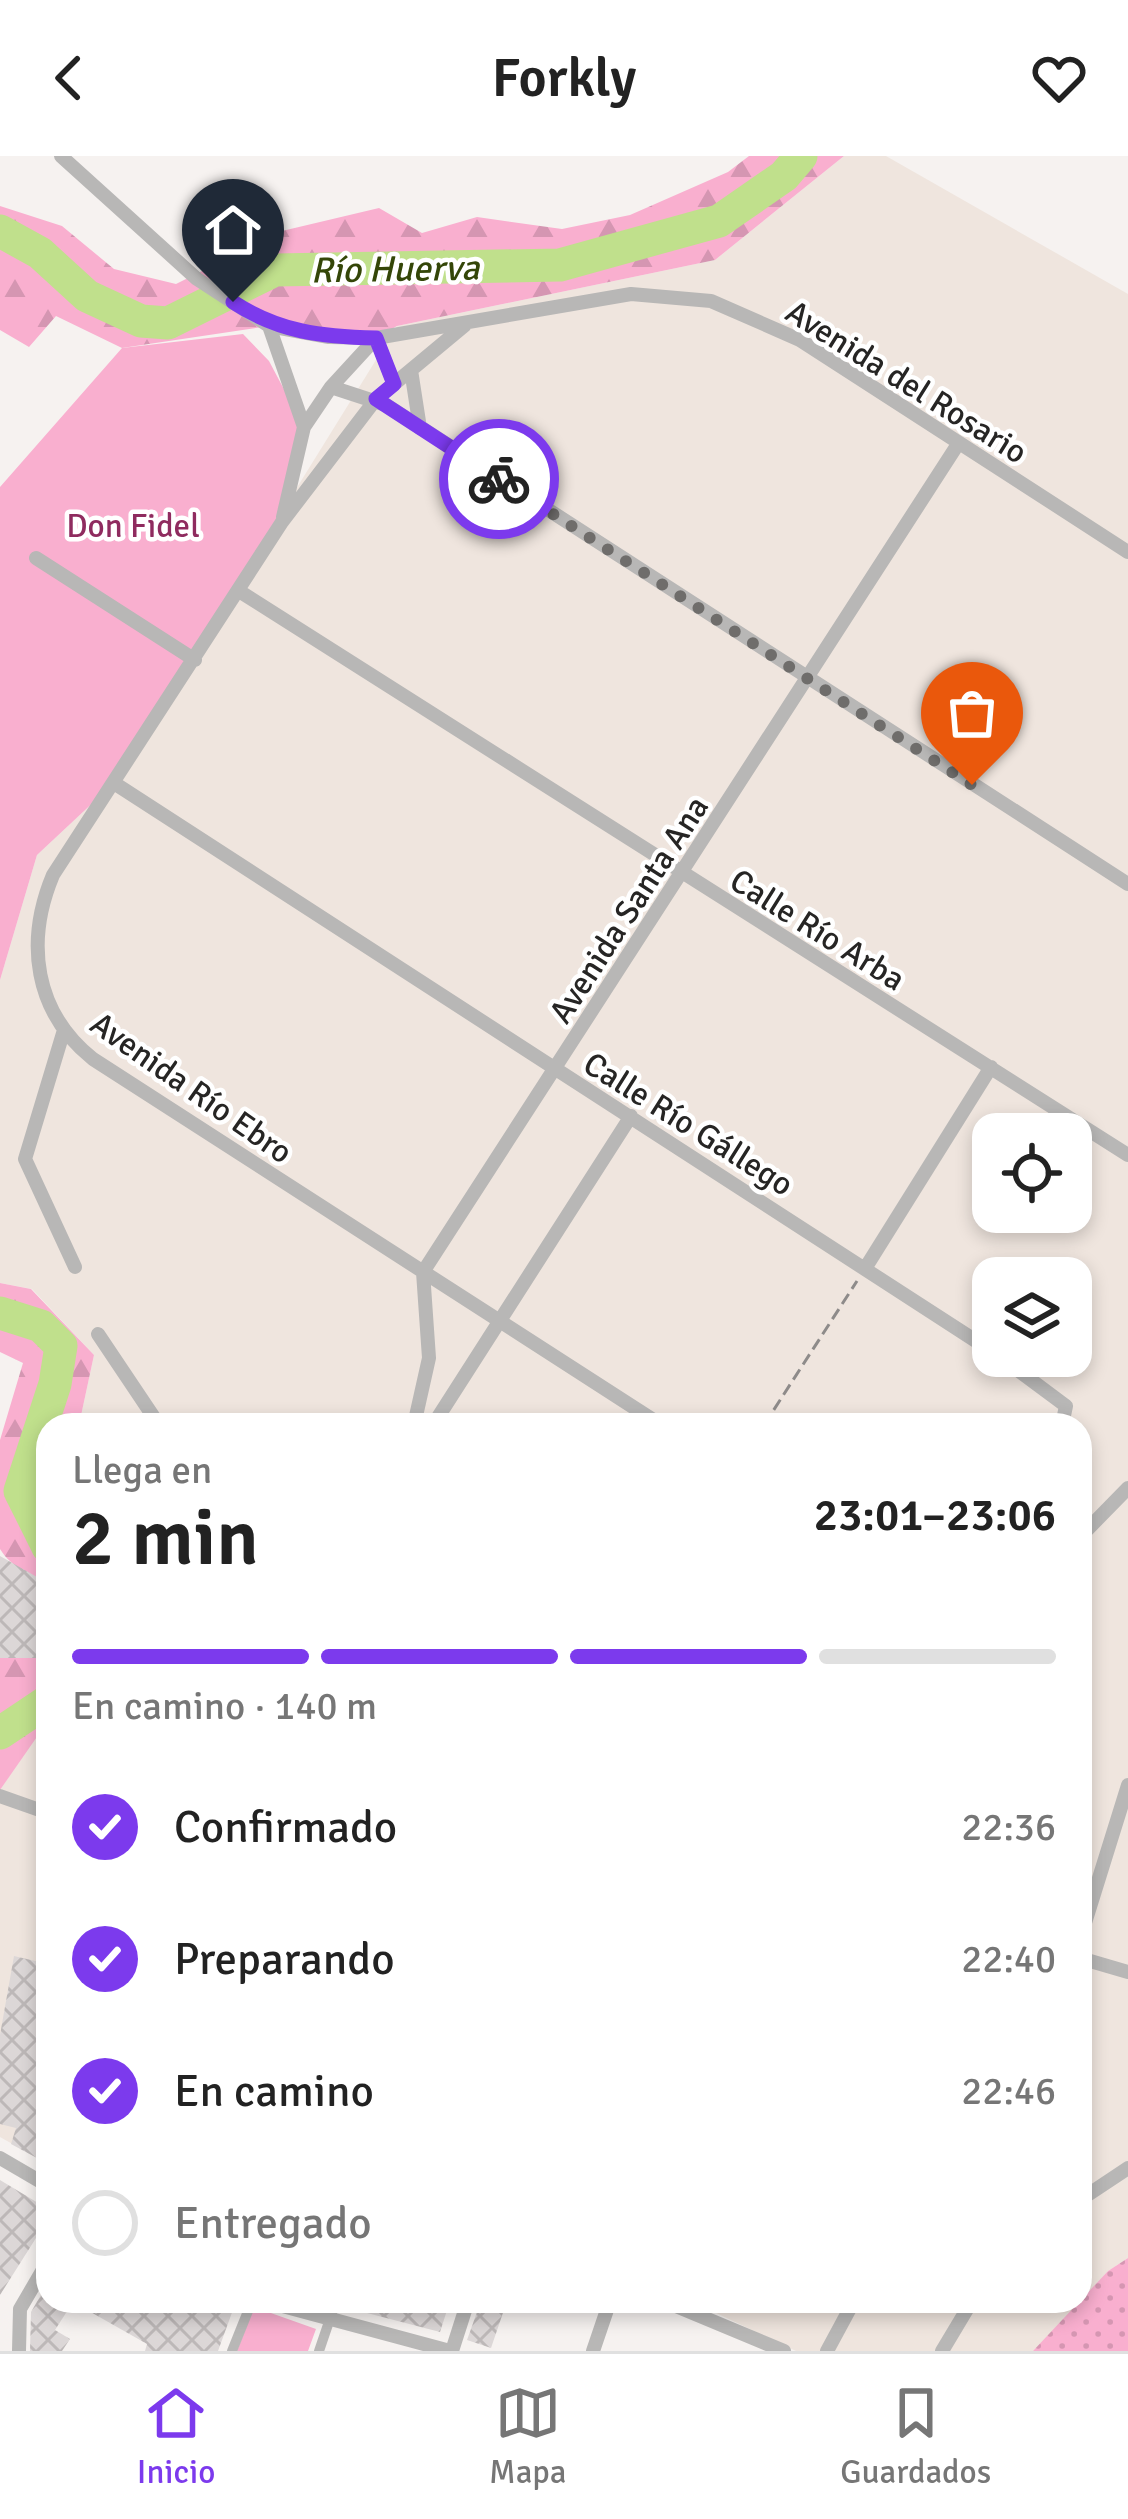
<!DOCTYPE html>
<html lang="es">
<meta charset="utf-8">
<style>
:root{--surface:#fff;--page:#f2f2f2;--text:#222;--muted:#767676;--line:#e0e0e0;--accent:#7c3aed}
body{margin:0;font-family:Signika,sans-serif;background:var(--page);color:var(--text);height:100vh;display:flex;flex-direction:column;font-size:45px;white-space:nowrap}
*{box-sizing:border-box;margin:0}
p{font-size:39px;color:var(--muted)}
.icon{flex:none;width:66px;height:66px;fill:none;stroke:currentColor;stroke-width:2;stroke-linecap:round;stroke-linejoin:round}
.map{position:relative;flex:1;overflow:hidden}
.details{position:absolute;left:36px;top:1257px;width:1056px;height:900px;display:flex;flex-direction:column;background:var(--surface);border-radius:36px;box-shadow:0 6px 18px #0003}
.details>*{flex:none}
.tools{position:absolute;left:972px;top:957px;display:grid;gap:24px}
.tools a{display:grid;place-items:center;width:120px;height:120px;border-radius:24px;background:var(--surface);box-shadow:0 6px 18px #0003;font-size:60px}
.pin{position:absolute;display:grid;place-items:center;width:102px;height:102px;color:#fff;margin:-123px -51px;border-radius:50% 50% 50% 0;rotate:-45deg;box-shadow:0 0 12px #0007}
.pin .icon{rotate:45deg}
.courier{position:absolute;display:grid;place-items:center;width:120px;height:120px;margin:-60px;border:9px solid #7c3aed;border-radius:50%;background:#fff;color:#222;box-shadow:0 3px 15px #0007}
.overview em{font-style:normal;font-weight:600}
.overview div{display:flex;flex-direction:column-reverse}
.overview{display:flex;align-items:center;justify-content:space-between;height:204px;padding:0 36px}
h1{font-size:78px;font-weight:600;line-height:90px}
.bar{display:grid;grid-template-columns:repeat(4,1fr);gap:18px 12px;align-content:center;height:144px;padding:0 36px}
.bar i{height:15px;border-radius:9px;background:var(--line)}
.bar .on{background:var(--accent)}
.bar p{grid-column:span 4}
ol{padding:0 36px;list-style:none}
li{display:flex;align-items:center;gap:36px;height:132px}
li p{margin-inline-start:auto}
li .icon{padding:12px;border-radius:50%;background:var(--accent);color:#fff;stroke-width:4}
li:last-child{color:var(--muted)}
li i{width:66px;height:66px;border:6px solid var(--line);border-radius:50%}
header{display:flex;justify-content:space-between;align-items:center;height:156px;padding:0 36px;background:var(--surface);font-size:54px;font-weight:600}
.tab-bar{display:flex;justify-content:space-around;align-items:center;height:168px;border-top:3px solid var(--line);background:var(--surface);font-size:33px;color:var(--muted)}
.tab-bar a{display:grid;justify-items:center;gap:6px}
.tab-bar .on{color:var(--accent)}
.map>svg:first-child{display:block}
</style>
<header><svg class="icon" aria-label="back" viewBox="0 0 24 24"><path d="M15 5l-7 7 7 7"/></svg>Forkly<svg class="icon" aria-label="heart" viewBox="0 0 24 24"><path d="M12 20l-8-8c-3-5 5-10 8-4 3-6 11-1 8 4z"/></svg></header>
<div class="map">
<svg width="1128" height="2195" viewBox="0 0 1128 2195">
<defs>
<pattern id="grass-dots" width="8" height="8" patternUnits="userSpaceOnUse" patternTransform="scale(3)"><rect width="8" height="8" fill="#f9afcf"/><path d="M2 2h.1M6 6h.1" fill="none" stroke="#d596b2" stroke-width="1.8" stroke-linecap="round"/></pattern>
<pattern id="forest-firs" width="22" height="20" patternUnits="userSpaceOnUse" patternTransform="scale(3)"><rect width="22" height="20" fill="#f9afcf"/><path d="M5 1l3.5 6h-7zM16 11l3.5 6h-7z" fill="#d596b2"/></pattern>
<pattern id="building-cross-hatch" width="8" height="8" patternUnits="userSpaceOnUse" patternTransform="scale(3)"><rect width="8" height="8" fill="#dcd7d7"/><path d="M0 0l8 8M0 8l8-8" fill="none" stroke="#bdb8b8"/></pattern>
</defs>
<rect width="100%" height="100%" fill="#f6f2f0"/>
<path fill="#efe5de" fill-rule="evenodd" d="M844,0H886L1128,138V2102L1108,2115L1046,2184L1033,2195H796L691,2145H1080V1269H79L94,1199L32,1133L0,1127V824L37,699L114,627L397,170L715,104ZM993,978H1071V1056H993ZM993,1122H1071V1200H993Z
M45,1565H48V2008L0,1981V1634Z"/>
<path fill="url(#grass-dots)" d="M1128,2102V2195H1033L1108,2115Z"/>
<path fill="url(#forest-firs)" d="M749,0H844L715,104L397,170L376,182L269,170L122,192L56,160L29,191L0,174V50L62,70L114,113L176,128L282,75L379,52L422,77L477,61L562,73L630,59L728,16Z
M0,1127L31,1133L94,1199L79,1269H48V1440C35,1419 12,1413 0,1393V1284L23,1207L0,1196Z
M0,1502H48V1565L0,1634Z"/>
<path fill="#f9afcf" d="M243,178L269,205L304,271L282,366L114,627L37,699L0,824V331L122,192Z
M254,2151L316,2173L308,2195H237Z"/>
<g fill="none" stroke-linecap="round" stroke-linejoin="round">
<path stroke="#c0e08c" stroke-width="33" d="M0,75L40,97L87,140L141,165L168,167L275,114L560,109L719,65L784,20L801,0
M0,1157L41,1170L61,1190L55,1228L20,1335L48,1391
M0,1577L48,1545"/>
</g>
<path fill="url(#building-cross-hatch)" d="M0,1400L37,1421L48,1440V1502H0Z
M14,1800L48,1808V2008L11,1988L16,1972L0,1968V1879Z
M0,2024L48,2053V2063L0,2139Z
M48,2127V2145H220L234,2151L218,2195H145L147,2188L73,2146L55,2174L70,2183L62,2195H30L31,2156Z
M346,2145H450L440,2176L344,2151Z
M481,2145H507L491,2192L467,2184Z"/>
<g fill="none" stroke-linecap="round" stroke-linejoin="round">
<path stroke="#8e8b8a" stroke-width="3" stroke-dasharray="12 6" stroke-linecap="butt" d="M764,1269L857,1125"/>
<path stroke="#b8b7b6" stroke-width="10" d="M232,2195L252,2145
M319,2195L336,2145"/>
<path stroke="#b8b7b6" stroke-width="14" d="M61,0L197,123L269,170L329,181L376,182L631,138L711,145L800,184L1128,396
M465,169L376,243L282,366L53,719C25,786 34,856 93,903L661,1269
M269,170L304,271L283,361
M376,182L394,228
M411,214L420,272
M331,231L386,249L1128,728
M304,271L331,231L376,182
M36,402L195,504
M239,435L1128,999
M114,627L993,1196
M64,874L25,1003L75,1111
M866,1111L991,911
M98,1178L159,1269
M999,1200L1066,1250L1062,1269
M414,1269L429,1202L423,1116L958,288
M433,1269L631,960
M1080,1381L1128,1332
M0,1640L48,1657
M1080,1783L1128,1629
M1080,1802L1128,1816
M0,2002L48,2030
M1080,2044L1128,2012
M264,2145L450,2195
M664,2145L784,2195
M19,2195L20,2153L48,2105
M452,2195L468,2145
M593,2195L610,2145
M827,2195L854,2145
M942,2195L972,2145"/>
</g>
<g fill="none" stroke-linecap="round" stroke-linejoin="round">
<path stroke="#6f6d6b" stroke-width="12" stroke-dasharray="0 21.6" d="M499,323L972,629"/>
<path stroke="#7c3aed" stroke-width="15" d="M233,146C279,176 322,181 376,182L394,228L376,243L499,323"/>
</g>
<g text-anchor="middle" stroke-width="9" stroke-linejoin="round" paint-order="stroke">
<g font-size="33" fill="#262524" stroke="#fff">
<text transform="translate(907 225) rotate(32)" y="12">Avenida del Rosario</text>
<text transform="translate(628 753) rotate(-57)" y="12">Avenida Santa Ana</text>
<text transform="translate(818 773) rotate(32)" y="12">Calle Río Arba</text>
<text transform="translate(192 931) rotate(35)" y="12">Avenida Río Ebro</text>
<text transform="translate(689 967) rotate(32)" y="12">Calle Río Gállego</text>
</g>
<g font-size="33" fill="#8f2b5f" stroke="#fff">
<text x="133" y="381">Don Fidel</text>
</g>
<g font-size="36" font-style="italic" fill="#344608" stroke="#fff">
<text transform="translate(395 112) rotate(-1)" y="13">Río Huerva</text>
</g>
</g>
</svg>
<div class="tools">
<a><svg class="icon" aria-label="locate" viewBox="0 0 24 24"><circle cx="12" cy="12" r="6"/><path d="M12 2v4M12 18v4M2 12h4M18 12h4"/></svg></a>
<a><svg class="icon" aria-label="layers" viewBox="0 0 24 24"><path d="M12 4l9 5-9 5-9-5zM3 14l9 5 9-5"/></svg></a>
</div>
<div class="pin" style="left:972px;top:629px;background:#ea580c"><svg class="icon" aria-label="bag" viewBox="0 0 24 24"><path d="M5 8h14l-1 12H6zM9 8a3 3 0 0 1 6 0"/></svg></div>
<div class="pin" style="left:233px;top:146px;background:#1f2937"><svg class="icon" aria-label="home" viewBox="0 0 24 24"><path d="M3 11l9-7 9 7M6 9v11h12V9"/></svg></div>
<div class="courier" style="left:499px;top:323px"><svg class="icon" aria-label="bike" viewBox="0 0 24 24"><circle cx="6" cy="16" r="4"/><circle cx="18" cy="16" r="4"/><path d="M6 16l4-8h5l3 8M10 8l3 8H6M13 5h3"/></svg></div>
<section class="details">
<div class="overview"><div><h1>2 min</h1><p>Llega en</p></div><em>23:01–23:06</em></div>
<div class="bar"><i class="on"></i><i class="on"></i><i class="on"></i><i></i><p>En camino · 140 m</p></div>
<ol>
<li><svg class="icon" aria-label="check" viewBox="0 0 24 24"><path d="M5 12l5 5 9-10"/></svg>Confirmado<p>22:36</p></li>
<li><svg class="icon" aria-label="check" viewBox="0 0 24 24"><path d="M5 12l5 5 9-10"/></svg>Preparando<p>22:40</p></li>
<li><svg class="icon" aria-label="check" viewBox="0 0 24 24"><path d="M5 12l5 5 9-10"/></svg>En camino<p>22:46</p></li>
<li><i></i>Entregado</li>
</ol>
</section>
</div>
<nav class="tab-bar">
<a class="on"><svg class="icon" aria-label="home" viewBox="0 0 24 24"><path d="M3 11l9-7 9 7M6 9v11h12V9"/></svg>Inicio</a>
<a><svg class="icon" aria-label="map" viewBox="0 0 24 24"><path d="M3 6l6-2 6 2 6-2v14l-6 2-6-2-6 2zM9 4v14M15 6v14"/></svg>Mapa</a>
<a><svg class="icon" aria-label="saved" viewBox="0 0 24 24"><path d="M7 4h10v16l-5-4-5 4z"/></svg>Guardados</a>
</nav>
